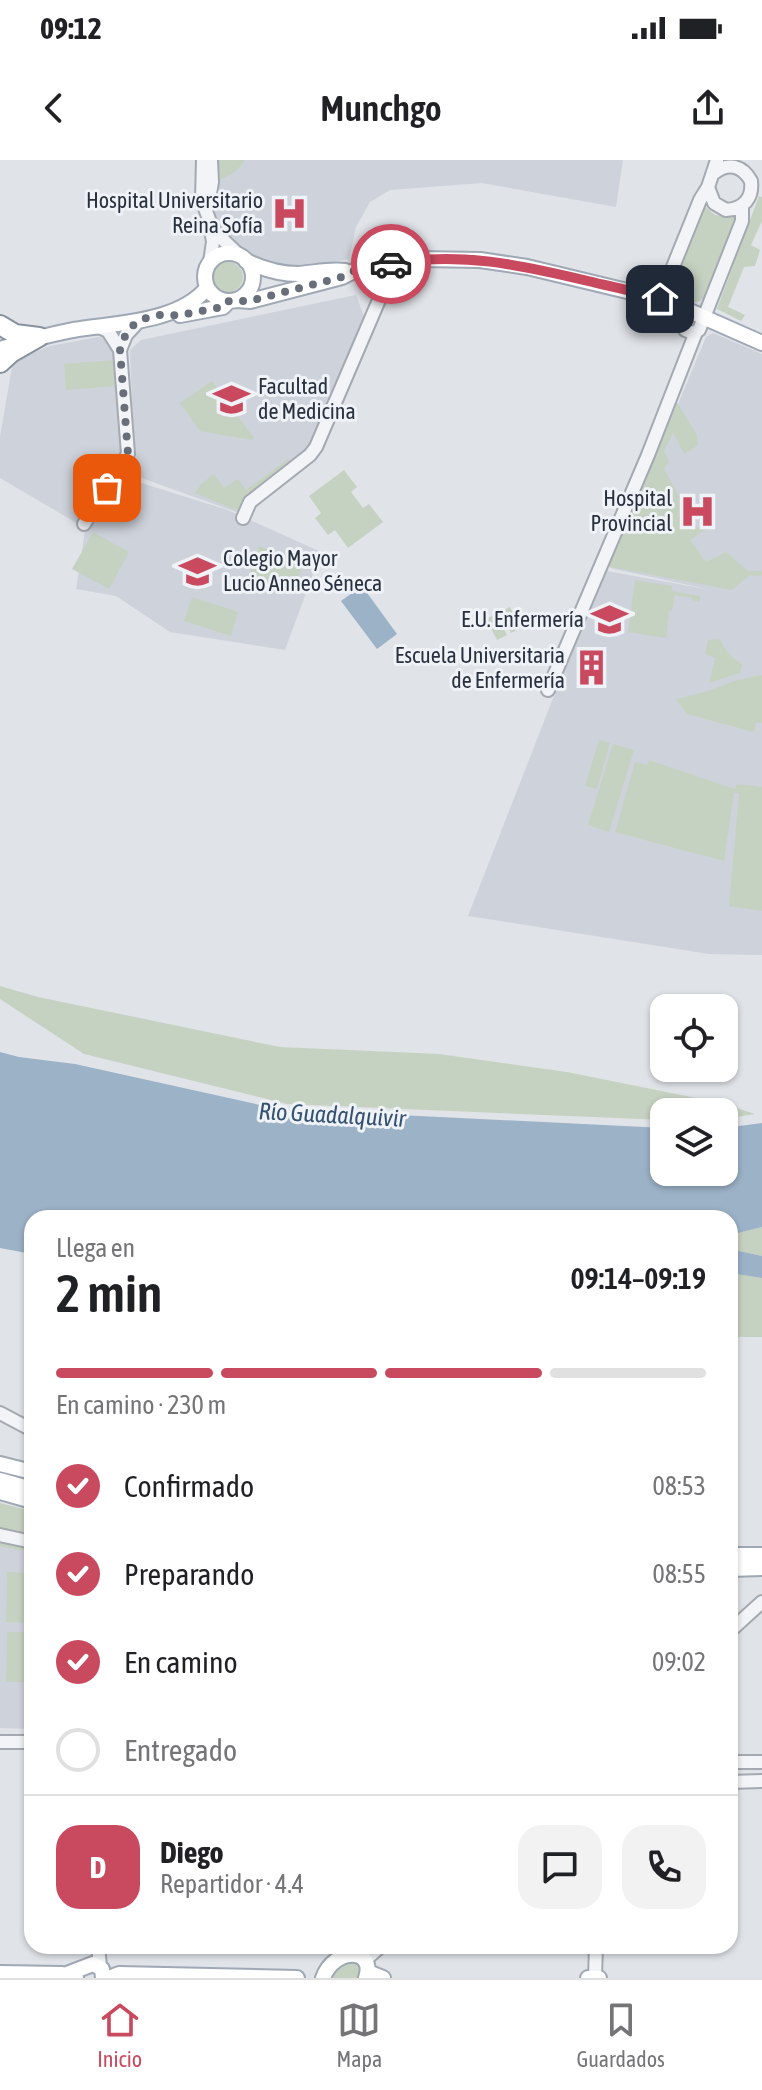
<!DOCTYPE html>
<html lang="es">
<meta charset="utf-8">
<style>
:root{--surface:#fff;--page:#f2f2f2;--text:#202124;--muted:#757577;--line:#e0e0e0;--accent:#c9495f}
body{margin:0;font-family:"Asap Condensed",sans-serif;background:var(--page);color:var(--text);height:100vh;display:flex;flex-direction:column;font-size:30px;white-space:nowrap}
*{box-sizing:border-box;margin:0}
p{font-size:26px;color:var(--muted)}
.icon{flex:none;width:44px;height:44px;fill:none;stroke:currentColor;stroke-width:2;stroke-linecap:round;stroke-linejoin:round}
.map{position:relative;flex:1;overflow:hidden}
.side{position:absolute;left:24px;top:1050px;width:714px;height:744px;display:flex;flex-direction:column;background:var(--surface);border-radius:24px;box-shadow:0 2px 6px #0004}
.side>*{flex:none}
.buttons{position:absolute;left:650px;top:834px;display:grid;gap:16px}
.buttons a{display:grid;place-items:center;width:88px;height:88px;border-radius:16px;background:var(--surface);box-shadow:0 2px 6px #0004;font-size:40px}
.pin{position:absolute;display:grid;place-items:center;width:68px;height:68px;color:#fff;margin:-34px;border-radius:16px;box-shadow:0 4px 12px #0006}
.courier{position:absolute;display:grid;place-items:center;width:80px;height:80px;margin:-40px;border:6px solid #c9495f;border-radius:50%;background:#fff;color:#222;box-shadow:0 2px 10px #0007}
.head em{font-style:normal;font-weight:600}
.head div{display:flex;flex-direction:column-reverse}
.head{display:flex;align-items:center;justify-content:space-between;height:136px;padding:0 32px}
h1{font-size:52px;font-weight:600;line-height:60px}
.bar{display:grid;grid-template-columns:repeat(4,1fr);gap:12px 8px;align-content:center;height:96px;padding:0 32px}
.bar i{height:10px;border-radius:6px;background:var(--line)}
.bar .current{background:var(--accent)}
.bar p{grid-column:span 4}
.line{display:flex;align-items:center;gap:20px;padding:0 32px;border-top:2px solid var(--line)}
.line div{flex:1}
.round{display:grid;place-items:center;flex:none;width:84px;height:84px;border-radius:24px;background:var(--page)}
ol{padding:0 32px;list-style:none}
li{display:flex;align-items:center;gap:24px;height:88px}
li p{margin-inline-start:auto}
li .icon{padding:8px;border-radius:50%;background:var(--accent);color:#fff;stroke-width:4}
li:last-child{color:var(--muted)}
li i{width:44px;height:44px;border:4px solid var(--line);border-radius:50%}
.status{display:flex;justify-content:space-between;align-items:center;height:56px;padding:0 40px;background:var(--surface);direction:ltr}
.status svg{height:22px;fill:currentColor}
header{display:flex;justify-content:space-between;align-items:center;height:104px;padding:0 32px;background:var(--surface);font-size:36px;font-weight:600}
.tabs{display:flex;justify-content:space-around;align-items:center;height:112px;border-top:2px solid var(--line);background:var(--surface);font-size:22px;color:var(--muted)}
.tabs a{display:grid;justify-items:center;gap:4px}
.tabs .current{color:var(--accent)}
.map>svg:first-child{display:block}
</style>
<div class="status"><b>09:12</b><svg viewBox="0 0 49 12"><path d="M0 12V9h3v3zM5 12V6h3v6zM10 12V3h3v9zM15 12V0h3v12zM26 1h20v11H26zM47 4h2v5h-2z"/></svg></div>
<header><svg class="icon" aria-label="back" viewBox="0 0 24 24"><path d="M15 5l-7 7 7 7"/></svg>Munchgo<svg class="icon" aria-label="share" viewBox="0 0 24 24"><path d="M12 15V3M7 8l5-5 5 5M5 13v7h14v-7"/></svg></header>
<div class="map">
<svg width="762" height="1818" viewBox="0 0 762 1818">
<rect width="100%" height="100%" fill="#e0e3e8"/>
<path fill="#ced2da" d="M214,0H623L616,47L482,23L390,30L370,42L356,67L349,99L310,107L277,106L252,97L221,70L215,59L213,42Z
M356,135L366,162L310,288L245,337L239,353L125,312L134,296L130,190L141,180Z
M713,173L762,194V795L709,794L468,756L552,541L607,411L711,430L610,408L706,177Z
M103,176L115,192L123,295L80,365L0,318V277L13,201L50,186Z
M122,317L228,350L321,392L285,490L170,472L116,436L76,429L85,371Z
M0,1384L32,1394V1569L0,1568Z"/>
<path fill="#c6d2c1" d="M216,0H245L236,11L213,24Z
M759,36L762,37V61L751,85L760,90L755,106L744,107L728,147L745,155L741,161L717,149Z
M703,45L715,55L735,57L707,135C697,146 689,143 677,138L671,125Z
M213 117a15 15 0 1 1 30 0a15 15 0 1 1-30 0Z
M113,200L115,226L66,230L64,204Z
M212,221L254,278L252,280L200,271L180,243Z
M676,241L697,275L698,285L684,294L673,273L664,291L669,302L664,309L696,368L706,365L708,368L690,380L706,402L726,392L748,411H762V416L750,415L732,430L605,406Z
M288,299L290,302L248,335L242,346L236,350L195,333L201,324L214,314L224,328L238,319L246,330Z
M344,310L357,327L351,332L363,348L369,344L383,362L348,388L335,370L328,375L315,358L321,353L309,336Z
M93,372L129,392L109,429L72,409Z
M259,386L304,401L293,434L248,420Z
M635,420L672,426V431L700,436V442L692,440V438L675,435L672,451H669L666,478L628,472Z
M192,437L238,452L231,476L184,461Z
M510,447L521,468L511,473L500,452Z
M496,454L507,475L497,480L486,459Z
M719,479L728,493L742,505L740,513L709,523L715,498L705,494L708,480Z
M762,515V563H756L754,572L687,554L676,539L708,531L734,521Z
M599,580L610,583L597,629L585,626Z
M613,584L634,590L609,672L588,665Z
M649,600L735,629L737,624L762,627V751L729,746L739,633H734L724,701L615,672L635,602L647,605Z
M0,826L38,837L280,887L439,894L567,912L721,943L755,954L724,959V952H664V960L287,944L84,894L0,839Z
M762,1067V1096L730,1089L732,1074Z
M730,1113L762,1118V1177H730Z
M0,1343L32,1351V1393L0,1386Z
M7,1412L32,1413V1463L6,1462Z
M7,1472H32L31,1522H6Z
M352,1801L360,1807V1818H328L340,1804Z"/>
<path fill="#9cb2c7" d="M362,426L397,474L377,489L341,441Z
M0,892L19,897L75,904L278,949L664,968V1012H724V968L762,963V1067L730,1075V1058H32V1094L0,1088Z
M730,1089L762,1096V1118L730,1113Z"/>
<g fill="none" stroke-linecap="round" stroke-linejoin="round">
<defs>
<path id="minor" d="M203,0L202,40L210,62L213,82L210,102
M708,27L714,43L726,50C744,49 753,38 751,21C742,5 728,2 714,13
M208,45L212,22L211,0
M213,67L215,72L240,96
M660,139L700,40L708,27L717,0
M676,145L685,170L693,173L699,170L742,61V46
M120,190L126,175L140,160
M243,358L250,342L310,295L316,287L388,119V105
M84,364L128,294L120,190L108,171L97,166
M548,530L648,295L696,172
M0,1253L32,1270
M0,1375L32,1382
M730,1471L762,1442
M0,1582H32
M730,1602H762
M730,1622L762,1621
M98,1786L100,1806
M364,1801L381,1786
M595,1817L596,1786"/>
<path id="major" d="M205 117a24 24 0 1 1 48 0a24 24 0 1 1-48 0Z
M246,101C263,109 280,114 298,114C314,113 329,109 345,111
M237,140L250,141L342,117L354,111L420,99L480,100L527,107L652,137L676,145L762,183
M180,155L223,147L229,141
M0,189C24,181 48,175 73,170C115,163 178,163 207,128
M0,1304L32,1312
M0,1320L32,1329
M0,1332L32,1341
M730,1395H762
M730,1409L762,1408
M368,1812L383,1818
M0,1813L62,1814L76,1818
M67,1814L93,1804L102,1809L103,1818
M109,1818L119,1814L297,1818
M323,1818C334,1787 376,1787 366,1818
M588,1818H599"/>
<path id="highway" d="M0,165L15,174L39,177
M0,203L11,193L39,177"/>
</defs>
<use href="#minor" stroke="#a5aab2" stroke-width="16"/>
<use href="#major" stroke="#9fa8b4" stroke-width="18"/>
<use href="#highway" stroke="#88919e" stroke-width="22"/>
<use href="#minor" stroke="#f2f4f7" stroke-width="12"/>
<use href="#major" stroke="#fff" stroke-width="14"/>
<use href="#highway" stroke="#fff" stroke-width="18"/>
</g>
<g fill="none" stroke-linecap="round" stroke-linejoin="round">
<path stroke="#696f7a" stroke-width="8" stroke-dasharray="0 14.4" d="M107,328L128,294L120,190C126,167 137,158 160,155C167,154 173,156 179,155C194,153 209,149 223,147L229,141H250L342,117L354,111L391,104"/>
<path stroke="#c9495f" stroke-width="10" d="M391,104C459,91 521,105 588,121C612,127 637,131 660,139"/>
</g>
<defs>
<symbol id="hospital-bare" viewBox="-9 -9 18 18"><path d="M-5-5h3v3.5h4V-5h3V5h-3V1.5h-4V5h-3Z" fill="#c9495f" stroke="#eff2f6" stroke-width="2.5" paint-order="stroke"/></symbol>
<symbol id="university-bare" viewBox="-9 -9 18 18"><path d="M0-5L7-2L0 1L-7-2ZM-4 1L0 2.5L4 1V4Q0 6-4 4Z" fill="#c9495f" stroke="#eff2f6" stroke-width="2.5" paint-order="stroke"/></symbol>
<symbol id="building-bare" viewBox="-9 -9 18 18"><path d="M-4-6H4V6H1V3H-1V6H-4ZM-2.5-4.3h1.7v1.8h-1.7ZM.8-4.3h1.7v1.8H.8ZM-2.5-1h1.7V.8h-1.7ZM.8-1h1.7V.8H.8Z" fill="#c9495f" stroke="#eff2f6" stroke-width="2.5" paint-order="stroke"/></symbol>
</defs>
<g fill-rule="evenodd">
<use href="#hospital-bare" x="264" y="28" width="51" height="51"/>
<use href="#university-bare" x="206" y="214" width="51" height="51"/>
<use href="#hospital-bare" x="672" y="326" width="51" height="51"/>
<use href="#university-bare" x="172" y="386" width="51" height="51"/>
<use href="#university-bare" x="584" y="434" width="51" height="51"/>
<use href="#building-bare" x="566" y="482" width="51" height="51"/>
</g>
<g text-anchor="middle" stroke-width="6" stroke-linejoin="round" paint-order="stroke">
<g font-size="22" fill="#29313f" stroke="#eff2f6" text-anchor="end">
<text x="263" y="48">Hospital Universitario<tspan x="263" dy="25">Reina Sofía</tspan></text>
<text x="258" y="234" text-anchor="start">Facultad<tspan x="258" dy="25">de Medicina</tspan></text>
<text x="672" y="346">Hospital<tspan x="672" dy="25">Provincial</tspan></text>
<text x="223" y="406" text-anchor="start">Colegio Mayor<tspan x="223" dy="25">Lucio Anneo Séneca</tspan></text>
<text x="584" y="467">E.U. Enfermería</text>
<text x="565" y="503">Escuela Universitaria<tspan x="565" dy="25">de Enfermería</tspan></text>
</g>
<g font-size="24" font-style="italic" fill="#355171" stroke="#eff2f6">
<text transform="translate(332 955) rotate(3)" y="8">Río Guadalquivir</text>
</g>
</g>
</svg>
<div class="buttons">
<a><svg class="icon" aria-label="locate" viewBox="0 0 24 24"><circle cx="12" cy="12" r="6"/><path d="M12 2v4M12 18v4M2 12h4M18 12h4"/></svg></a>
<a><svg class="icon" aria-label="layers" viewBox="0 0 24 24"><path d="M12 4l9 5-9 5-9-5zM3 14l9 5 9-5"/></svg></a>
</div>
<div class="pin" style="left:107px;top:328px;background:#ea580c"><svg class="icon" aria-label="bag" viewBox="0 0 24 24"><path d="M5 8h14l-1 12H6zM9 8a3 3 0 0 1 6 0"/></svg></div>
<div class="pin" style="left:660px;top:139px;background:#1f2937"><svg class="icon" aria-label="home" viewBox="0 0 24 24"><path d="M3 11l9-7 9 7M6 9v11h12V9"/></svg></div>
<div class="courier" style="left:391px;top:104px"><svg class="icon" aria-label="car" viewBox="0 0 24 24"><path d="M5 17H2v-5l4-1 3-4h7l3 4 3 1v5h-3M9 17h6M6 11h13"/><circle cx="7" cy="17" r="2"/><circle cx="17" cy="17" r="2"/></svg></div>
<section class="side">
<div class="head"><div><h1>2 min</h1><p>Llega en</p></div><em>09:14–09:19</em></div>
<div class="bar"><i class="current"></i><i class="current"></i><i class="current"></i><i></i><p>En camino · 230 m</p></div>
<ol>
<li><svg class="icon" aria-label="check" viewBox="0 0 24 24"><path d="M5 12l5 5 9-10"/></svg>Confirmado<p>08:53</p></li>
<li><svg class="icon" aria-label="check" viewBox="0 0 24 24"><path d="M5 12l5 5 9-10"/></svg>Preparando<p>08:55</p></li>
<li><svg class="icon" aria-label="check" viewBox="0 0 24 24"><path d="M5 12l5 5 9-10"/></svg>En camino<p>09:02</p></li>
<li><i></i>Entregado</li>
</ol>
<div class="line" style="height:144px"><b class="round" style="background:var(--accent);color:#fff">D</b><div><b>Diego</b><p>Repartidor · 4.4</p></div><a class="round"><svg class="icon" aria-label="chat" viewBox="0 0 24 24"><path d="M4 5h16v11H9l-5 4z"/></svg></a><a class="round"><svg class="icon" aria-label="phone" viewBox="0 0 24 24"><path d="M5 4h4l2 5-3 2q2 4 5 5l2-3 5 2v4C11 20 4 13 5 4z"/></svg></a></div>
</section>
</div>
<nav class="tabs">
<a class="current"><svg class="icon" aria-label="home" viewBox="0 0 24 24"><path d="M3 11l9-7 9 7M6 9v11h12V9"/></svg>Inicio</a>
<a><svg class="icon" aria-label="map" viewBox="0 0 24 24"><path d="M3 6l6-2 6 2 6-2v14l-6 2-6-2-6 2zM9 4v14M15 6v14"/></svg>Mapa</a>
<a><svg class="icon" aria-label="saved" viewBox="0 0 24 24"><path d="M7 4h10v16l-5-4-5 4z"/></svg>Guardados</a>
</nav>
